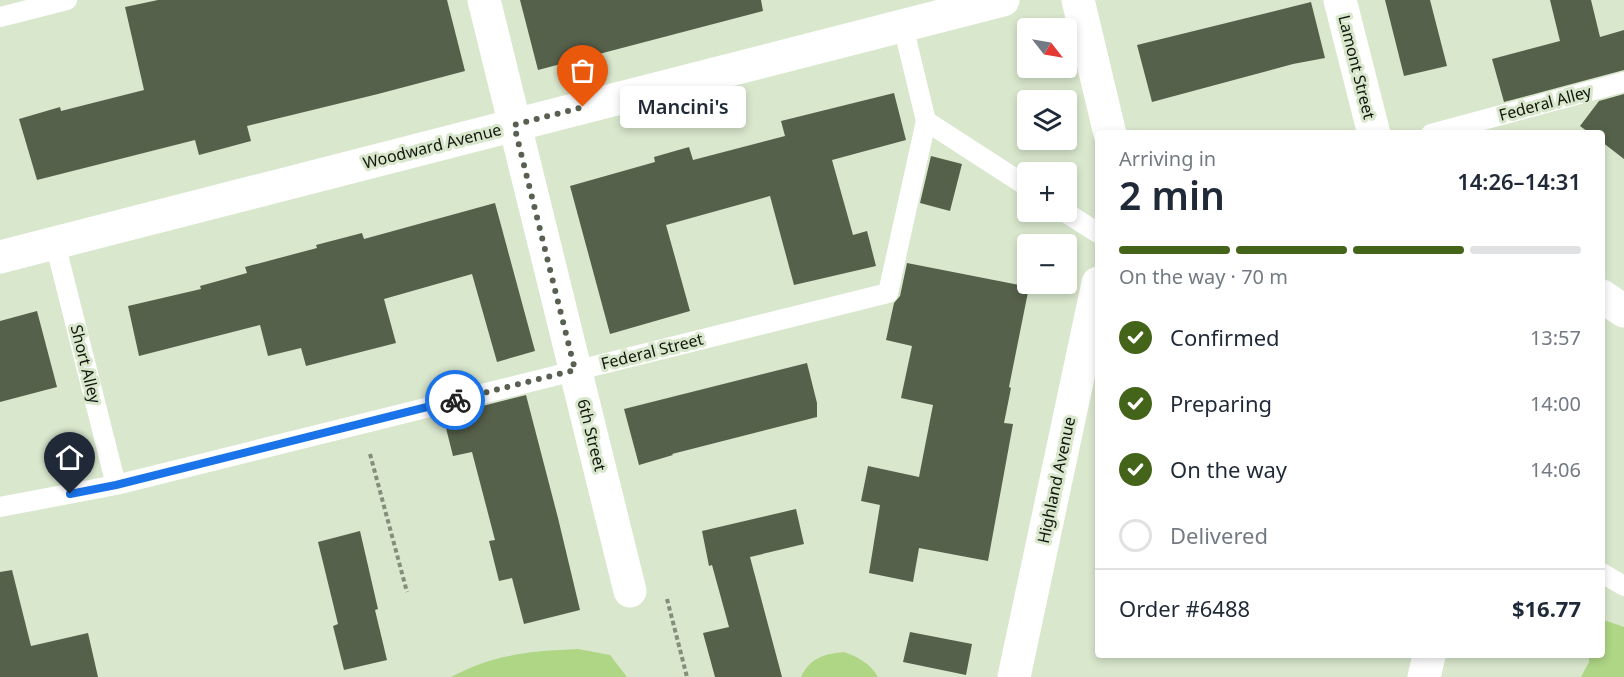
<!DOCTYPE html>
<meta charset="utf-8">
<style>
:root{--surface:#fff;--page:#f2f2f3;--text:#1f2937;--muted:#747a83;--line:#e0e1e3;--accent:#446419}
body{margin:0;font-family:"Noto Sans",sans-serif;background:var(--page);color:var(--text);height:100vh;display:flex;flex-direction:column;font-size:22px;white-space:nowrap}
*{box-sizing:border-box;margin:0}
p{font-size:20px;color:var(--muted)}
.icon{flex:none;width:33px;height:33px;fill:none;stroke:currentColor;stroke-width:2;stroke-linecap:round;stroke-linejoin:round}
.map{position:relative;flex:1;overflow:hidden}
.drawer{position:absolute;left:1095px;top:130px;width:510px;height:528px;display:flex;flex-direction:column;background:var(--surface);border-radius:6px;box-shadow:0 3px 9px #0003}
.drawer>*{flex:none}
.needle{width:39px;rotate:121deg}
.fabs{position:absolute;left:1017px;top:18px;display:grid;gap:12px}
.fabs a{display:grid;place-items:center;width:60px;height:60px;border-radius:6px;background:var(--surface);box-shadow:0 3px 9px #0003;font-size:30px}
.pin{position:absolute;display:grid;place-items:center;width:51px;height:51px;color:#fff;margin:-62px -26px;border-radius:50% 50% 50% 0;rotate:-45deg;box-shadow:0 0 6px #0007}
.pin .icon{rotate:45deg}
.courier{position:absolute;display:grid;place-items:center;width:60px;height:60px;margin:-30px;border:4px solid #1a73e8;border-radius:50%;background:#fff;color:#222;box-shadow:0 2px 8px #0007}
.bubble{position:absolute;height:42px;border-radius:6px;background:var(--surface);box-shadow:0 3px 9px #0003;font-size:20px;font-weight:600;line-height:42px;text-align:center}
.summary em{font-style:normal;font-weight:600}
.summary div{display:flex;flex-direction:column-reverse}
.summary{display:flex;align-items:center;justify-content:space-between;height:102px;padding:0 24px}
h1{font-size:39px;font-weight:600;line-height:45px}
.bar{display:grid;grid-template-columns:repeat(4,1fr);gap:9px 6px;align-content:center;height:72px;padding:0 24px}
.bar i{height:8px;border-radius:4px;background:var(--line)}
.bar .on{background:var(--accent)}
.bar p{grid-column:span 4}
.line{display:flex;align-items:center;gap:15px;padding:0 24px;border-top:2px solid var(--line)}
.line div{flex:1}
ol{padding:0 24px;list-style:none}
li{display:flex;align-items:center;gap:18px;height:66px}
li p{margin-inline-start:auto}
li .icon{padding:6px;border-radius:50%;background:var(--accent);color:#fff;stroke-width:4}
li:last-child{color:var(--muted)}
li i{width:33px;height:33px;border:3px solid var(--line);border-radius:50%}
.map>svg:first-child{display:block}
</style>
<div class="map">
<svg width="1624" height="677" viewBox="0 0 1624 677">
<rect width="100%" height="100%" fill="#d9e7cd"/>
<path fill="#aed685" d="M1604,620L1624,627V677H1581L1589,662V656H1602V621Z
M578,649L610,655L627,677H451C494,654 531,651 578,649Z
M844,652C858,657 870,663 878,677H801C810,658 824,654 844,652Z"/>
<path fill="#56614b" d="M158,0H447L465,71L378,94L247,126L251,141L199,155L195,140L37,180L19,119L60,107L61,111L144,90L125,7Z
M520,0H761L763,11L538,70Z
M1385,0H1430L1447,66L1404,76Z
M1550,0H1591L1600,37L1624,30V70L1504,102L1492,59L1560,41Z
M1311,2L1325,58L1293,64L1152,102L1137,45Z
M894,93L906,140L832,160L853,235L867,231L876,266L794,285L770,196L666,225L690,311L610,334L570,186L655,162L654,157L689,147L693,160L785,136L781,121Z
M1624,94V159L1602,142V134H1591L1580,126L1599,101Z
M931,156L962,164L950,211L920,203Z
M495,203L535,351L497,362L472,274L384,299L396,343L306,366L301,348L268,356L260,325L139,356L128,306L201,289L200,286L247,273L245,267L317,248L316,245L362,233L364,239Z
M907,263L1029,287L1009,387L1011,388L1004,423L1013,424L988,561L919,548L913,582L869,573L880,505L861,501L868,466L919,477L933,405L901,398L912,346L886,340L894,303L900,296Z
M37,311L57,387L0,402V321Z
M807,363L817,403V417L672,454L673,455L639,465L624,409Z
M526,395L558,518L580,610L524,624L512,578L499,581L489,541L495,540L472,452L453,456L443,416Z
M796,509L804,544L750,557L782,677H715L703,633L729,627L712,565L709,566L702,531Z
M360,531L378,609L375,610L387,660L344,670L333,626L338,624L318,542Z
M12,570L31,646L88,633L98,677H0V572Z
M910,632L972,644L966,675L903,662Z"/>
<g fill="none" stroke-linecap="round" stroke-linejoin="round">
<path stroke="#848e7b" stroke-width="4" stroke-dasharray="4.5 3" stroke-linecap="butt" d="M370,454L407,592
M667,599L687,677"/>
<path stroke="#fff" stroke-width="20" d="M0,17L67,0
M903,26L926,121L1028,187
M1431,134L1624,82
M1065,212L1098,233
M55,243L116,485
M0,507L116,485L888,293L926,121
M1602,573L1624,586"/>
<path stroke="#fff" stroke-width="33" d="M484,0L630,591
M1078,0L1110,134
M1340,0L1374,134
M0,257L1003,0
M1602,296L1624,311
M1014,677L1098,283
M1424,677L1429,656"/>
</g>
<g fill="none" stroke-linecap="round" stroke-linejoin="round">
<path stroke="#586051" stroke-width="6" stroke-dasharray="0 10.8" d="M455,400L575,370L514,125L583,107"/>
<path stroke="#1a73e8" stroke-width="8" d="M70,494L116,485L455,400"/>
</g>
<g text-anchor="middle" stroke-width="6" stroke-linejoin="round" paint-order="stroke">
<g font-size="16" fill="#12170e" stroke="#d9e7cd">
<text transform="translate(1357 67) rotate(76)" y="6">Lamont Street</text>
<text transform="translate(1545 103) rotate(-15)" y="6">Federal Alley</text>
<text transform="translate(432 146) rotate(-14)" y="6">Woodward Avenue</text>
<text transform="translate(652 351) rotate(-14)" y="6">Federal Street</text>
<text transform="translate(86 364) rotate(76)" y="6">Short Alley</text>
<text transform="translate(592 435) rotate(76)" y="6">6th Street</text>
<text transform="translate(1056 480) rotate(-78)" y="6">Highland Avenue</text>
</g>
</g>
</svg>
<div class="fabs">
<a><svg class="needle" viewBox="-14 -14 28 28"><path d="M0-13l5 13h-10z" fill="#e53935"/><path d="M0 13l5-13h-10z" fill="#747a83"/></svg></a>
<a><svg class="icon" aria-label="layers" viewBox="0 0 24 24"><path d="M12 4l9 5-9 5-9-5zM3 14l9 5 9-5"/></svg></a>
<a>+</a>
<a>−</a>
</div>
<div class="pin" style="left:583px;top:107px;background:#ea580c"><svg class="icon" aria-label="bag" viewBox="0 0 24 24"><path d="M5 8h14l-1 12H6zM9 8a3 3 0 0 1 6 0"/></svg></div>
<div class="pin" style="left:70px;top:494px;background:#1f2937"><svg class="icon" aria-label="home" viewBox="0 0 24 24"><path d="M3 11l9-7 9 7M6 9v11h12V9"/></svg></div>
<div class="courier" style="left:455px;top:400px"><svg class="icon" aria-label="bike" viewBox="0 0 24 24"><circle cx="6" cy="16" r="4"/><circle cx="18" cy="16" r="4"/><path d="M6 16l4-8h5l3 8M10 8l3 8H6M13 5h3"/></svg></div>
<div class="bubble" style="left:620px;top:86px;width:126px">Mancini's</div>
<section class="drawer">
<div class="summary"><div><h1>2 min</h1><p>Arriving in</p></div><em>14:26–14:31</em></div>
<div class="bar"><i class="on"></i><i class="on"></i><i class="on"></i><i></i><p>On the way · 70 m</p></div>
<ol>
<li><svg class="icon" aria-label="check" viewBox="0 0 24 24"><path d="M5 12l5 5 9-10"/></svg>Confirmed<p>13:57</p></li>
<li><svg class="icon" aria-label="check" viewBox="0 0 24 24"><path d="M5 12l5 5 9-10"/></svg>Preparing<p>14:00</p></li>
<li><svg class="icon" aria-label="check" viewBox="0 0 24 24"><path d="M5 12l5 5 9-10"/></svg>On the way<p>14:06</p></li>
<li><i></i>Delivered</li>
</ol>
<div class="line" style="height:78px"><div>Order #6488</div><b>$16.77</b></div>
</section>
</div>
